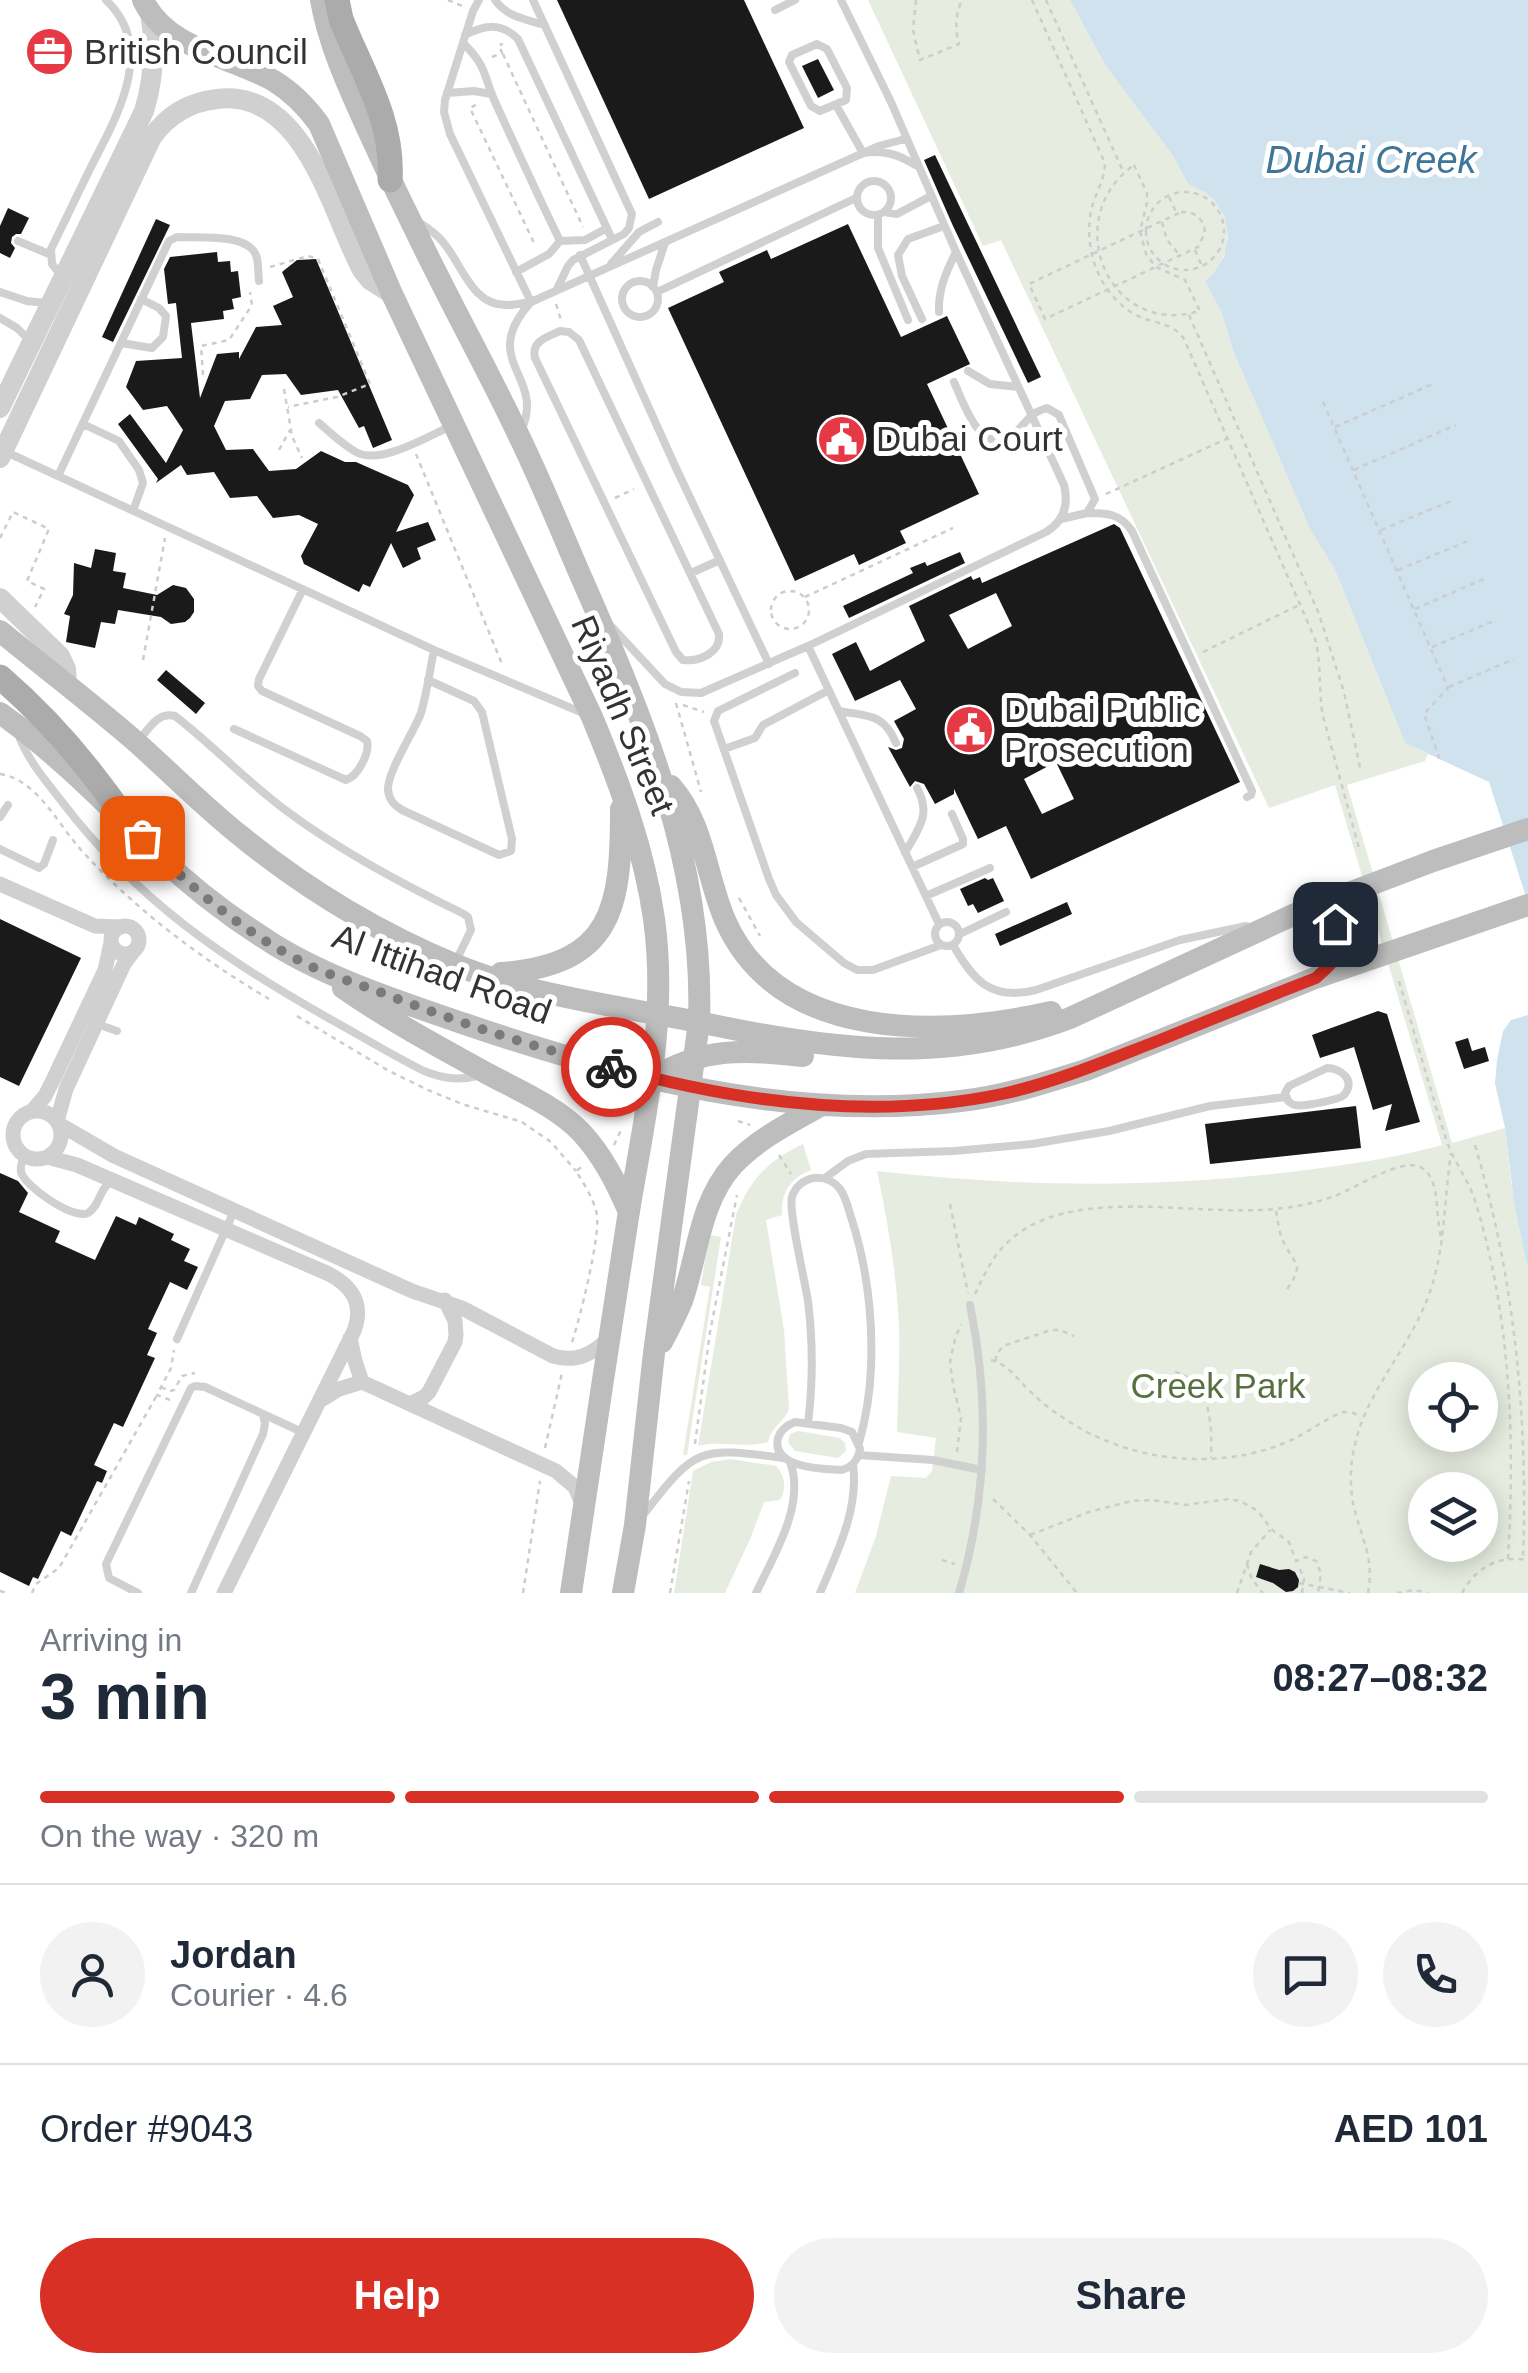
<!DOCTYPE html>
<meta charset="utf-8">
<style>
:root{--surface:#fff;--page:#f2f2f3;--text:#1f2937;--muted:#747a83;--line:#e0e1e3;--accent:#d93025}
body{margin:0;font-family:Arial,sans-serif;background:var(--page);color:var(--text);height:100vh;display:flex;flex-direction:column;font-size:38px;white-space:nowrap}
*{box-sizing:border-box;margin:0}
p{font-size:32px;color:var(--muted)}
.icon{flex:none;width:55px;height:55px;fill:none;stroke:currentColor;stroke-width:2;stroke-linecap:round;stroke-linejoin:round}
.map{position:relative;height:1593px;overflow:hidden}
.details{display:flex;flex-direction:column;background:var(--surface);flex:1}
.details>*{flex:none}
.buttons{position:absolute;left:1408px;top:1362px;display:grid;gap:20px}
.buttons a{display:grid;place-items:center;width:90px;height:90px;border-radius:50%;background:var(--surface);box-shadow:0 5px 25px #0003;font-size:50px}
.pin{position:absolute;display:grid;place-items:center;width:85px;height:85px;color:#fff;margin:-42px;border-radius:20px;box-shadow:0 5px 15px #0006}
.courier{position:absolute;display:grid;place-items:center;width:100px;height:100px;margin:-50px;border:8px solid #d93025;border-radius:50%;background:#fff;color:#222;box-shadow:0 2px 12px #0007}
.overview em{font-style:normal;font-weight:700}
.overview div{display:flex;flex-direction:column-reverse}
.overview{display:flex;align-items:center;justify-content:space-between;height:170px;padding:0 40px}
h1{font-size:65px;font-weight:700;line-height:75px}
.bar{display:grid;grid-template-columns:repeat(4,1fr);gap:15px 10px;align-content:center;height:120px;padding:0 40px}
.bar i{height:12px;border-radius:8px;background:var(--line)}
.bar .current{background:var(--accent)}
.bar p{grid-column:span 4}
.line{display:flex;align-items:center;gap:25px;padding:0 40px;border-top:2px solid var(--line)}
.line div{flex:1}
.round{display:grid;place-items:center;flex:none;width:105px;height:105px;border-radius:52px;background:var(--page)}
.cta{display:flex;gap:20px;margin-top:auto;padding:20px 40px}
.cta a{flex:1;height:115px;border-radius:60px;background:var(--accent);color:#fff;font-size:40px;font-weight:700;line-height:115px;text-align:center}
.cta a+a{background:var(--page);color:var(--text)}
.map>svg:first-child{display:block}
</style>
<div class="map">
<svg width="1528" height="1593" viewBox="0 0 1528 1593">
<rect width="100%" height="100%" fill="#fff"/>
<path fill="#e6ecdf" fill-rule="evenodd" d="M868,0H1070L1105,65L1173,156L1188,184L1206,193L1214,200L1225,217L1228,227L1227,247L1220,266L1206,281L1221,311L1234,353L1310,529L1335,570L1405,743L1428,754L1425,761L1347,785L1452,1143L1505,1128L1511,1182L1528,1269V1593H855L876,1536L891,1476L926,1478L932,1471L936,1438L897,1432C898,1396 900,1360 899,1324C896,1272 888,1222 877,1171C1018,1187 1157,1189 1298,1171C1346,1165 1396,1158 1442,1145L1335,785L1269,808L1001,240L983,246ZM1425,1380H1480V1435H1425ZM1425,1490H1480V1545H1425Z
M803,1144L811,1170C790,1178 781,1193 782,1215L766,1220L784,1330L789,1409C784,1422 772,1426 768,1442C744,1449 721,1440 698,1446L736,1215C750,1179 769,1160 803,1144Z
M709,1235L721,1237L687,1455H683L710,1287L701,1285Z
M798,1431L840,1438L845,1443L846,1451L838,1458L795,1451L788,1442L790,1434Z
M730,1459L776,1466C785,1476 787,1488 780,1500L764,1502L751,1537L725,1593H674L693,1471L711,1462Z"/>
<path fill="#cfe2ee" d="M1070,0H1528V903L1489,782L1405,743L1335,570L1310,529L1234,353L1221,311L1205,281L1213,274L1224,257L1228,237L1225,217L1214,200L1206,193L1188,184L1173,156L1105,65Z
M1528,1015V1269L1514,1202L1505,1128L1495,1083L1497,1060L1503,1031L1511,1020Z"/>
<path fill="#1a1a1a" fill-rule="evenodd" d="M557,0H744L804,128L649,199Z
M818,59L834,90L818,98L802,66Z
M935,155L1041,377L1028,383L953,226L924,160Z
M8,208L29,218L21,234H16L12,237L11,243L15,248L10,258L0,253V226Z
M156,219L170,225L113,342L102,337Z
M848,224L901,337L947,316L970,364L927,384L979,494L900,531L906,543L859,565L854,554L795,581L668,308L724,282L719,272L767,250L771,259Z
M217,252L218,262L230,261L231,272L238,271L241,297L232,299L234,309L223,311L224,319L191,323L200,398L217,354L239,352V359L256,327L282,325L273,306L293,297L282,272L297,260L316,259L392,440L373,448L364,426L359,428L338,390L301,395L286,374L262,375L250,399L225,401L214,426L226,450L253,449L269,471L296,469L321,451L345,462H356L408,485L414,495L396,532L428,522L436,540L417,548L421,559L403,568L391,543L370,587L363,584L359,592L304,564L301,556L318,524L299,515L273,518L257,496L230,498L214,472L187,475L181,465L156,483L158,479L118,424L130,414L166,463L183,430L167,406L143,410L126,387L136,361L182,358L176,303L168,304L164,269L170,257Z
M1114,524L1120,528L1240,782L1031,879L1006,826L978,839L954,789V794L935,804L924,784L915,781L910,787L888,747L896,750L902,748L904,739L894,721L916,709L900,680L855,701L832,654L856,642L870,671L925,641L909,606L971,576L973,580L980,577L982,583ZM996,593L1012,626L968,649L949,615ZM1056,762L1074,799L1042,814L1024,779Z
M95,549L116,553L113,571L126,573L123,588L157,595L173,585L186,588L194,599V612L190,618L185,622L171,624L161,617L118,610L115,624L101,622L95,648L66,642L70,616L64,614L73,595L74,563L91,568Z
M960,552L965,563L849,618L843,606L913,573L910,568L925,562L927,566Z
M166,670L205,703L196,714L157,680Z
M985,878L988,880L993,878L1004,901L978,913L973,904L968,906L960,889Z
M1067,902L1072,914L1000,946L995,934Z
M0,919L81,958L19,1086L0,1077Z
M1378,1011L1387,1014L1420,1122L1385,1131L1392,1104L1373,1110L1354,1047L1320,1058L1312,1035Z
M1468,1038L1472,1051L1485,1047L1489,1061L1464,1069L1455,1042Z
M1356,1106L1361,1148L1210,1164L1205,1124Z
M0,1173L18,1181L28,1193L19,1212L60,1231L55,1242L95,1260L116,1216L136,1225L139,1217L174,1234L171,1240L190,1249L184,1261L198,1267L187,1290L170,1282L148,1329L157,1333L147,1355L155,1358L123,1427L114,1423L94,1465L107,1471L102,1483L97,1481L71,1536L61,1531L38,1579L33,1577L29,1586L0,1572Z
M1260,1564L1279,1570L1289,1569L1295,1572L1299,1580L1298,1587L1293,1591L1286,1592L1273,1583L1256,1577Z"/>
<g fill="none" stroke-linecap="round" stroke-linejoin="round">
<path stroke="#cdcdcd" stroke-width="2.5" stroke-dasharray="5 5" stroke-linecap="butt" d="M448,0L462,6
M916,0L913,30L920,60L959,44C955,29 955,15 962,0
M1032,0L1105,163C1105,179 1096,192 1092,207C1082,248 1099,295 1136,315C1153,324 1173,322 1184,339L1315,639C1322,665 1318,690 1323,716L1360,852
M1046,0L1123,171
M503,54L583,227
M492,57L502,53L499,45L503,44
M476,105L470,108L535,245
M1134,165L1147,193V203L1140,231L1146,254L1156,267L1185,280L1200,311C1108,339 1059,218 1134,165Z
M1146 231a39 39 0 1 1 78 0a39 39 0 1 1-78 0Z
M1169,197L1176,212
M1181,212C1195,211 1204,219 1205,233L1198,247L1045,319L1029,284Z
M1162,222L1167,240L1178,253
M1195,250L1202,266
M270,267L308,256L318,259L370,384L337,397L288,407
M556,304L561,320
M1189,315L1319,614L1344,692L1361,772
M203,375L201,346L229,340L252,305L250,292
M284,389L292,436L302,458
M1323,402L1448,688L1424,714L1440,760
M1335,427L1435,383
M279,450L290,430
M416,454L502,664
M1354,470L1456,425
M1106,494L1226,439
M615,498L634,489
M1381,530L1451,501
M0,538L13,512L49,529L27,581L44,589L35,607
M1398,570L1468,541
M771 610a19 19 0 1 1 38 0a19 19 0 1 1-38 0Z
M805,597L953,528
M1415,609L1486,578
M1432,647L1496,620
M1203,652L1299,605
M143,660L165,538
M1449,687L1514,659
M676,703L701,792
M683,705L704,712
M0,774C37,779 58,825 82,851C136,910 200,958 269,999
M739,898L760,936
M1399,981C1415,1035 1430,1089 1447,1142C1455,1164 1470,1182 1476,1204C1511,1318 1515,1441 1508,1559
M297,1016L389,1071L428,1090L462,1104L522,1122L551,1142L576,1171
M738,1121L750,1125
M614,1145L621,1130
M1475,1145C1515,1280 1528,1418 1523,1559
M779,1155L791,1174
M950,1204L968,1293
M1276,1211C1278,1222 1279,1235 1285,1245C1298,1268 1303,1265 1286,1291
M975,1294C983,1278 990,1261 1002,1248C1064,1179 1199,1220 1283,1208C1301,1206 1318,1202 1335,1196C1356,1188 1400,1158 1420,1167C1441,1176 1435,1216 1441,1237
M572,1342C580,1318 600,1238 597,1215C594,1199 584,1184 576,1171L583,1166
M991,1360C1010,1365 1018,1381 1032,1393C1041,1402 1051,1410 1062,1417C1124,1460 1211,1472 1282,1444C1304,1436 1322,1420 1343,1412L1354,1413L1360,1419
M996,1361V1355L1003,1346L1051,1330H1060L1074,1336
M1175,1372C1212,1381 1212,1427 1211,1458
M161,1387L170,1391L174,1390L182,1376L195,1373
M170,1400L157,1395L171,1368L174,1350
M695,1444L710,1332L737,1195
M545,1448L562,1373
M957,1452L961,1418L953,1385L950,1362L955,1339L961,1324
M993,1499L1030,1535L1077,1593
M1030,1535L1089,1512L1131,1501L1153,1500L1185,1505L1229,1499L1240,1501L1258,1511L1271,1529L1289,1542L1296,1561L1306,1557L1316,1561L1321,1574L1318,1593
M942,1560L955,1564
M1247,1564L1252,1579L1263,1593
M1300,1569L1304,1579L1302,1593
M1299,1583L1350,1593
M0,1591L7,1593
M32,1593L36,1584L59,1568L157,1395
M523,1593L540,1481
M670,1593L689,1481
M1237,1593L1251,1552L1270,1530
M1368,1593C1375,1557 1360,1536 1353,1503C1350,1485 1350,1467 1354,1449C1365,1392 1408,1351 1428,1297C1445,1254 1444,1200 1451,1153
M1397,1593L1415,1590L1428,1593
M1462,1593C1476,1567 1499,1555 1528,1560"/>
<path stroke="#d0d0d0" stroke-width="8" d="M479,0L473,11L445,100L444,112L450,134L531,302
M495,0C507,17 525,19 544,25
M533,0L632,214L629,228L624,234L573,260L568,266L556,291
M775,10L795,0
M465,35C485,25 501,22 518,39L612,239
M463,43C488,67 483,76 496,104C517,150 538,196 560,241
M817,44L827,49L847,88L846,100L820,111L811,106L789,62L792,55Z
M447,93L474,91L491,94
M836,105L863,153C884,150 898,154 915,165
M857 198a17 17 0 1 1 34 0a17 17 0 1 1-34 0Z
M884,212L897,214L931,196
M878,215V248L908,320
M417,221C426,227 435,232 442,241C462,263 471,306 507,305C514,305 523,303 531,302L879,146L905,139
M18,241L49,254
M580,255L676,468L769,664
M611,264L639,232L658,222
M516,272L549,254L560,241L585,240L607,228
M62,277L52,264L51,249C65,221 78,193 92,165C117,116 157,48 106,0
M622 299a18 18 0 1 1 36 0a18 18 0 1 1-36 0Z
M653,287L656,270L665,243
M0,292L27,301L46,303
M657,292L856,198
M939,312C938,290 946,272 956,252
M0,318L17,328L31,342
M922,319L902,276L898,255L908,239L944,226
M560,331L569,332L579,340L719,634C721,652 700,662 683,660L676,652L535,358C531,341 547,337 560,331Z
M121,343L152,348L163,337L166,316L159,308L141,299
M968,371L990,384L1018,387
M954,382C964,404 982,462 1016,432C1029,420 1028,414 1047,408L1059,415L1095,499L1087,513L1061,519
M319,423C331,433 344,446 358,453C381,464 427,437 449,427
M83,424L119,441L139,470L143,483L133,511
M521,431C547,375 477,362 531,302
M4,451L434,650L583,713
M58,476L169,241L177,237C198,238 247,233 256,255C259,263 258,273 259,281
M1087,513C1106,513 1120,513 1132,531L1252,791L1251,795L1247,797
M691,573L720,560
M610,625L665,684L681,692L701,693L808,646L1046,532C1064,521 1069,505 1064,485L956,252L891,102L841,0
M808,646L939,924
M795,673L718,711L714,721L769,879L776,895L796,922L844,963L857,970H873L941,945
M428,680L474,701L482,712L512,839L511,851L499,855L402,810C394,805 389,800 388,790C387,772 414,732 421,713C427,692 430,670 434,650
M839,711C867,716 884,713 896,743
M234,729L346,780C358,776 370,753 367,741L360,736L262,691L258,686L259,679L303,589
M20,739C30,763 47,782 63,803C137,900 225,960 330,1019C361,1036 392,1055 424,1071C442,1078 457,1081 477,1076
M140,739C150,727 158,712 175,716C214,746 248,783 288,812C342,852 402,884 462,913L468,917L471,930L456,961
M724,749L755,738L763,725L829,690
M0,817L8,805
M0,849L39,868L44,864L53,840
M905,853C918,829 932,815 917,788
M912,867L963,844V839L952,814
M926,896L990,868
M935 934a12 12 0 1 1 24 0a12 12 0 1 1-24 0Z
M960,934L1006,912
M953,945C974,981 991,1001 1036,990L1180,940L1246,926
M97,1024L117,1031
M1327,1068C1340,1068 1357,1080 1344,1095C1339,1100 1302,1107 1295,1105C1292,1105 1290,1102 1288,1101L1285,1093L1289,1086Z
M24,1156C22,1161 20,1166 21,1172C25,1187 74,1220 88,1213C100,1206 99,1188 112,1181
M825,1178L848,1161L866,1154L954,1151L1032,1144L1109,1131L1210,1106L1286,1097
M177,1339L234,1211
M795,1422L841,1428L852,1432L860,1449C858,1460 853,1467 841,1470C822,1469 771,1468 778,1438C781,1429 787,1425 795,1422Z
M808,1423C813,1383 813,1342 808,1301C805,1282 788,1209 792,1197C795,1187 803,1180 814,1178C824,1177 834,1181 840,1189C846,1197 848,1208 851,1217C867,1266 873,1317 871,1368C870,1393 866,1418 859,1443
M859,1455L933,1460L982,1470
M644,1514C696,1446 700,1447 783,1458
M138,1593L109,1578L106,1564L191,1388L195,1386L205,1387L304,1433
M191,1593L263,1434L265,1424L263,1414
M756,1593C774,1555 806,1504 790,1462
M820,1593C837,1553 859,1509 853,1465
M959,1593C987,1498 990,1401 970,1305"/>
<path stroke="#d0d0d0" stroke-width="15" d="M0,884L95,926L121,927
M111 940a14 14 0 1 1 28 0a14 14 0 1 1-28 0Z
M13 1135a24 24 0 1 1 48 0a24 24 0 1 1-48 0Z
M32,1111L45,1096L54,1078L105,970L111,943
M57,1121L66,1089L124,964L132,953
M59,1124L114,1156L412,1291L462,1308L553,1356C577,1363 593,1354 610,1337
M47,1157L77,1165L329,1274C353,1287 364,1304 354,1331L224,1593
M350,1338L355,1361L362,1382
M323,1399L339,1389L362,1382L556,1471L575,1487L583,1506
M410,1404L424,1397L429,1392L455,1342L456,1335L455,1321L445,1300"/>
<path stroke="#d0d0d0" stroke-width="20" d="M0,408L144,111C154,78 156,47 150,13
M0,458L152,137C168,115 189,102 217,99C304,88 331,212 362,270L370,280L392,294
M0,598L60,656L66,669L67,683"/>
<path stroke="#bdbdbd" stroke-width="22" d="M143,0C167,50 231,56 274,81C292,92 306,106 319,124L392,294L592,717C619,782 644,848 654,919C668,1018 645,1114 629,1211C609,1338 590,1466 571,1593
M321,0C329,45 348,86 367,128C390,179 414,229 439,278C465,330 493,381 518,434C541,481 561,531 582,579C644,720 705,865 699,1022L654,1353L635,1525L623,1593
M0,631C45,668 91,703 135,741C171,773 204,807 242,837C306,889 379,933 456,965C537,998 628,1007 713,1025C837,1051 949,1064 1070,1018L1304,910L1433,861L1528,829
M0,713C58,754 107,805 157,854C190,886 226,914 264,938C320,976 401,1002 465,1024C623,1078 793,1122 961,1101C1004,1096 1045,1083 1086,1070L1315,978L1528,905
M671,786C704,823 706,876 725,920C779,1043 941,1037 1051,1012
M1304,910C1327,915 1353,929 1337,957C1333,964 1324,970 1318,976
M501,973C614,965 621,906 621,809
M343,988C389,1020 439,1047 490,1075C520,1091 557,1107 581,1132C603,1156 616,1182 629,1212
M652,1079C702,1046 747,1050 803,1056
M662,1342C669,1329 676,1315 682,1301C698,1255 699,1203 733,1165C757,1139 792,1122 822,1105"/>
<path stroke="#ababab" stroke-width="25" d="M337,0L341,19C362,72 394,121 390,180
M0,677C50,720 90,767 127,822"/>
</g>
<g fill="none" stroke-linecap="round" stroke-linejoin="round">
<path stroke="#7a7a7a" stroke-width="10" stroke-dasharray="0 18" d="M142,838C189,887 246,934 306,964C331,976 359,984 385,994C459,1023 534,1047 611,1067"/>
<path stroke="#d93025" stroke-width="12" d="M611,1067C736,1102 873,1121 1002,1094C1057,1082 1108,1060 1160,1040C1212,1019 1264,998 1316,978C1334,961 1349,950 1335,924"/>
</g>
<defs>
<symbol id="office-disc" viewBox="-11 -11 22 22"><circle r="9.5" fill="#e63946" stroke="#fff"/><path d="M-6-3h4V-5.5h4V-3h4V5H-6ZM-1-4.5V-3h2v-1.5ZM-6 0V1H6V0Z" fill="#fff"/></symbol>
<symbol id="civic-disc" viewBox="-11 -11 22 22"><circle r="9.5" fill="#e63946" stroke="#fff"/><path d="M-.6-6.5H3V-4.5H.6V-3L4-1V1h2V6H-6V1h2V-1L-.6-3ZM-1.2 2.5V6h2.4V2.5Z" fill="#fff"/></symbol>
</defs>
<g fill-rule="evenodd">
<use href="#office-disc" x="22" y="24" width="55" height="55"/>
<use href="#civic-disc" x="814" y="412" width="55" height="55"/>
<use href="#civic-disc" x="942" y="702" width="55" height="55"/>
</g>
<g text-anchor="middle" stroke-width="10" stroke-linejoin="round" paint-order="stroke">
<g font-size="35" fill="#333" stroke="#fff" text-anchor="start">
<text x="84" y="64">British Council</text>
<text x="876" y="451">Dubai Court</text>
<text x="1004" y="722">Dubai Public<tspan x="1004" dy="40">Prosecution</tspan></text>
</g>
<g font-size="35" fill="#333" stroke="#fff">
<text transform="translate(623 715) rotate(67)" y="12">Riyadh Street</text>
<text transform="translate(442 974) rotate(20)" y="12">Al Ittihad Road</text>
</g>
<g font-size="35" fill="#56703f" stroke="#fff">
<text x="1218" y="1398">Creek Park</text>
</g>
<g font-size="38" font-style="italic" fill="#3f7597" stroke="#fff">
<text x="1371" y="173">Dubai Creek</text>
</g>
</g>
</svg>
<div class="buttons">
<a><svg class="icon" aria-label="locate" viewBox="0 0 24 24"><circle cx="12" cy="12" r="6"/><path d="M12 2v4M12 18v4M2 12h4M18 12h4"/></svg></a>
<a><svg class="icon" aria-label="layers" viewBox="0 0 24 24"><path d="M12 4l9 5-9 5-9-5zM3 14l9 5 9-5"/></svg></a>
</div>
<div class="pin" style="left:142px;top:838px;background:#ea580c"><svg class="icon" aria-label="bag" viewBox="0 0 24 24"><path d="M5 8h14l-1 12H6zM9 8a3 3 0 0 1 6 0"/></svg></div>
<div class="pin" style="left:1335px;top:924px;background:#1f2937"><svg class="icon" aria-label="home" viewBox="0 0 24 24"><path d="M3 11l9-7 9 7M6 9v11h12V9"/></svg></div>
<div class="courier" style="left:611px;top:1067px"><svg class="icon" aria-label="bike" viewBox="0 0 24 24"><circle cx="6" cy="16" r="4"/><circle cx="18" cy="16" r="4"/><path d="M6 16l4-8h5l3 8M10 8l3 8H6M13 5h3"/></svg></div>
</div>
<section class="details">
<div class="overview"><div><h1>3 min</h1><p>Arriving in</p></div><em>08:27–08:32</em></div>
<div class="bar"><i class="current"></i><i class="current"></i><i class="current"></i><i></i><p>On the way · 320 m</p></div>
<div class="line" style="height:180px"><a class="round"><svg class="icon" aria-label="person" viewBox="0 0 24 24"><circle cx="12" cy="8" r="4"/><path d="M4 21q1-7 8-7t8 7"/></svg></a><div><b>Jordan</b><p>Courier · 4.6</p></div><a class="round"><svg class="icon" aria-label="chat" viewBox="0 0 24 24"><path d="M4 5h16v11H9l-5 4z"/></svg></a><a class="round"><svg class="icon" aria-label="phone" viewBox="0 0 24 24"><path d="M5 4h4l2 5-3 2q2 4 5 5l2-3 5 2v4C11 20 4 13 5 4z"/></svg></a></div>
<div class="line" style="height:130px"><div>Order #9043</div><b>AED 101</b></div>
<div class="cta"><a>Help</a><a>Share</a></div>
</section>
